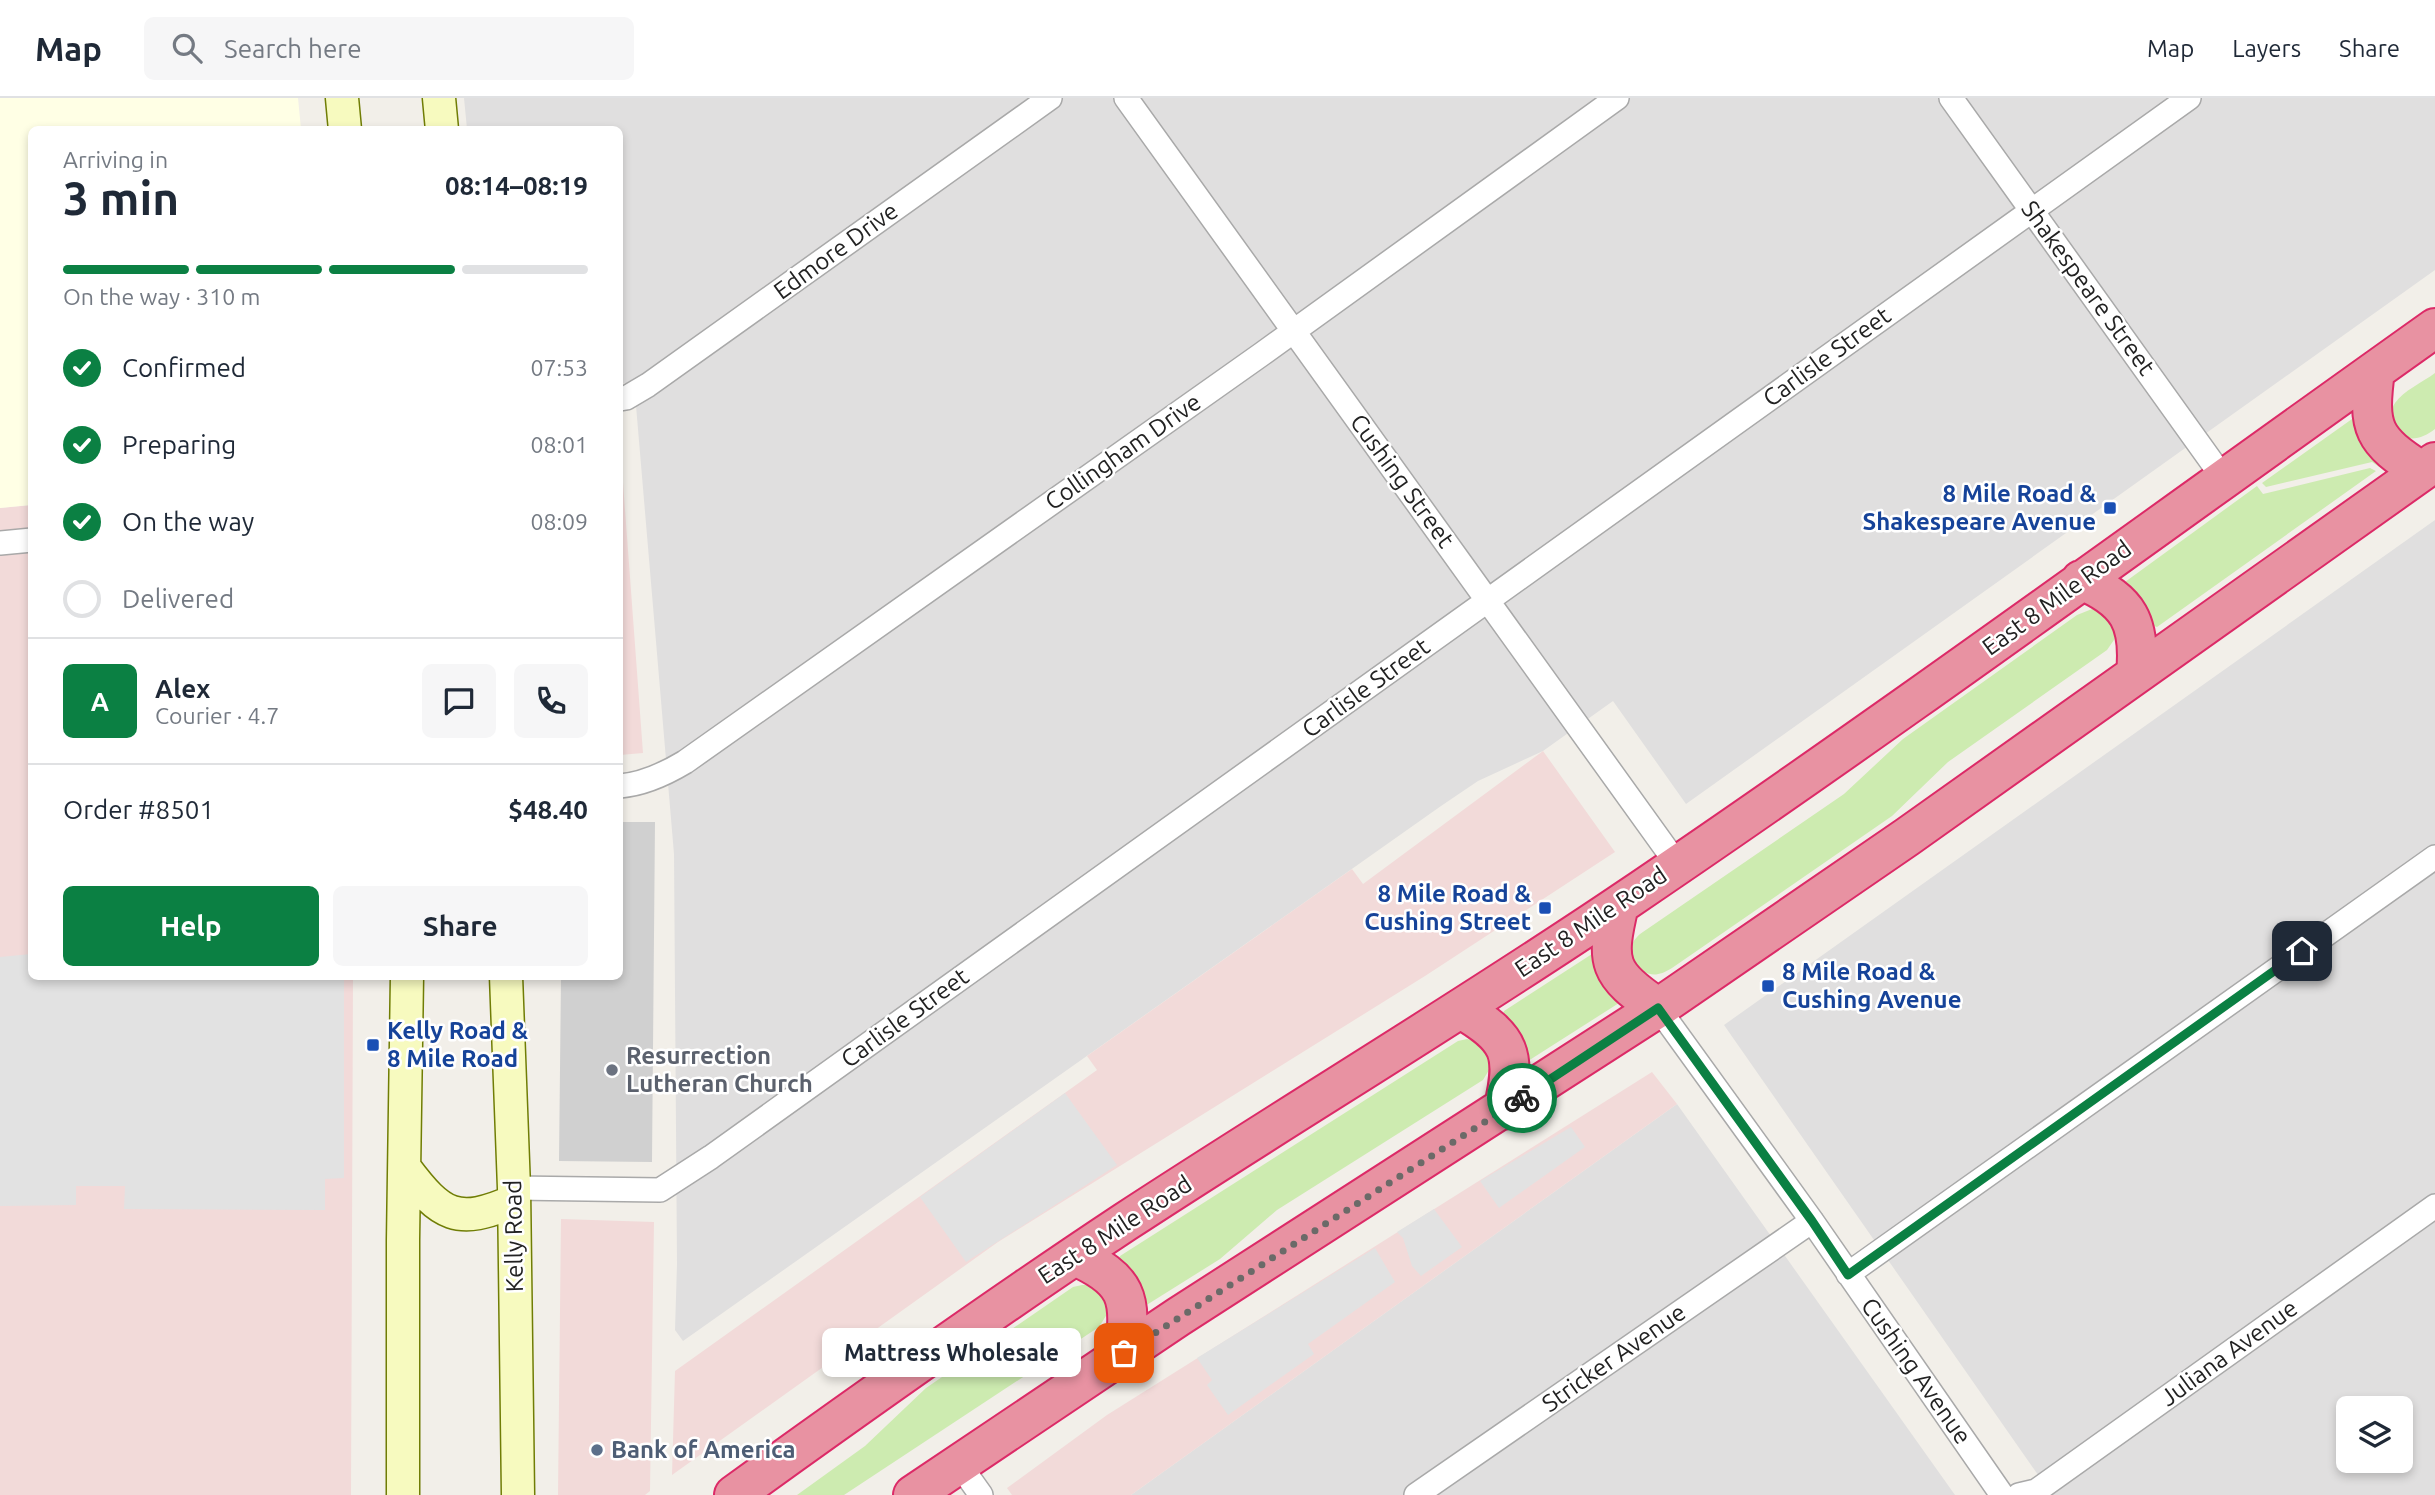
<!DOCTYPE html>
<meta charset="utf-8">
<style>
:root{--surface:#fff;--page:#f6f6f7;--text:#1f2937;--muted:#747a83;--line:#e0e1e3;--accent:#0b8043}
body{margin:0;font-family:Ubuntu,sans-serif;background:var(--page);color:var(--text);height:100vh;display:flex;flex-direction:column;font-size:26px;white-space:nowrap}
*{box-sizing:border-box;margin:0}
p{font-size:23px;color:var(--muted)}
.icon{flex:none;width:38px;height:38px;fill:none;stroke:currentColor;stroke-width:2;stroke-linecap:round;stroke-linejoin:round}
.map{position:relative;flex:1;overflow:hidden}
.panel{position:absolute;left:28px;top:28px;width:595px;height:854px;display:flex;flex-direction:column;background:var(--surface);border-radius:10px;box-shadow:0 4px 10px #0003}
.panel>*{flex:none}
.fabs{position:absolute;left:2336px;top:1298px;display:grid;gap:14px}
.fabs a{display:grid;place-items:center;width:77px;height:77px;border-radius:10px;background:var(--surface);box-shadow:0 4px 10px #0003;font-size:35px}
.pin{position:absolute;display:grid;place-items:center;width:60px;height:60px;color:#fff;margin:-30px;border-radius:14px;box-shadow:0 4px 10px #0006}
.courier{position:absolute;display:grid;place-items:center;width:70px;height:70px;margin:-35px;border:5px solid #0b8043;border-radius:50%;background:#fff;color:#222;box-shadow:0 2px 9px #0007}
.bubble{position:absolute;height:49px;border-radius:10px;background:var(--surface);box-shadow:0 4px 10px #0003;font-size:23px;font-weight:700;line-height:49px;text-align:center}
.headline em{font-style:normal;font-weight:700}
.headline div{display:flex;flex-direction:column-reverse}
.headline{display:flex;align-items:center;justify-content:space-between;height:119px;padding:0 35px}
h1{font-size:46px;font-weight:700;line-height:52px}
.bar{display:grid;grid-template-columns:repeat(4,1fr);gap:10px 7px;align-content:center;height:84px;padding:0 35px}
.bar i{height:9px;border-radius:5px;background:var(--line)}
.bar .active{background:var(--accent)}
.bar p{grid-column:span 4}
.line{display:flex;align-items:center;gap:18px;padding:0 35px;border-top:2px solid var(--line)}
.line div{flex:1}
.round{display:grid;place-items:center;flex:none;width:74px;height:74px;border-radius:10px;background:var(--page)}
ol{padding:0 35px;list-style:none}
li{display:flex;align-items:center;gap:21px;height:77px}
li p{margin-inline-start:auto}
li .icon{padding:7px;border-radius:50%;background:var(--accent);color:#fff;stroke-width:4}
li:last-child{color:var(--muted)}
li i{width:38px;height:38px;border:4px solid var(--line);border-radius:50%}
.primary-button{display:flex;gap:14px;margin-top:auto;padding:14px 35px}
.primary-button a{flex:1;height:80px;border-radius:10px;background:var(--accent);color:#fff;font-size:28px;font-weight:700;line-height:80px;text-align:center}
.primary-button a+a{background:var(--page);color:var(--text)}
header{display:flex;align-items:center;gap:42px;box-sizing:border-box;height:98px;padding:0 35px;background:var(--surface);border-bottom:2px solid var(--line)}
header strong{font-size:33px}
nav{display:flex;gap:38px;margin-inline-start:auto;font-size:24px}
.search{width:490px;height:63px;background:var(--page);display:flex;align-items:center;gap:18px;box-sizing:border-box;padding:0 24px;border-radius:10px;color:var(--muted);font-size:26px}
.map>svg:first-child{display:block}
</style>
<header>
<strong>Map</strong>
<div class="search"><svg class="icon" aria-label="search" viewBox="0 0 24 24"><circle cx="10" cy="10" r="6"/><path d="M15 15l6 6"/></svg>Search here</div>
<nav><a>Map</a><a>Layers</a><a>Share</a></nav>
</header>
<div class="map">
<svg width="2435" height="1397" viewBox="0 0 2435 1397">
<rect width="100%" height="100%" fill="#f2efe9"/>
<path fill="#e0dfdf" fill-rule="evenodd" d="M464,0H2435V172L1686,706L1613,603L1543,653L1478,683L1441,708L683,1243L675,1232L677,1166L674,756L634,284L620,286V32L467,31Z
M2435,422V1397H2052L1724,927ZM2348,1311H2401V1363H2348Z
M1677,1006L1955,1397H1131Z"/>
<path fill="#f2dad9" d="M620,344L643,655L620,657Z
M31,407L32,878L353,879L351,1397H0V410Z
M1543,653L1615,754L1425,878L998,1144L672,1377L675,1273L1097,972L1087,958L1352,771L1363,786Z
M1652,974L1677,1006L1131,1397H1012L1007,1390L1107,1317Z
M561,1121L654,1124L650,1393L645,1397H558Z"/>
<path fill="#ffffe5" d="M0,0H298L301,31L32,32L31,407L0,410Z"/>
<path fill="#d0d0d0" d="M620,724H655L652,1064L559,1063L561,879L620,878Z"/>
<path fill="#cdebb0" d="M2435,275V331C2421,342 2402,347 2394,326C2391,318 2390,313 2395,305C2403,293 2423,284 2435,275Z
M2352,321H2355L2382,367L2381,370L2372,364L2266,389L2262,385Z
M2370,370L2376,373L2157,529L2151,527L2144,507L2125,484L2257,388L2263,396Z
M2092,511L2101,512L2109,517L2116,539L2107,552L1948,664L1892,718L1672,870C1656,880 1648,878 1633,867C1630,853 1629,846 1640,836L1844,696L1903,641L2077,517Z
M1592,856H1594L1619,905L1528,963L1503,916L1504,913Z
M1467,941L1483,945L1492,967L1483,982L1277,1112L1220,1161L1145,1208L1119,1161L1120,1158L1458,943Z
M1082,1187H1091L1099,1190L1109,1213L1099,1229L844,1397H797L865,1348L926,1290L1073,1189Z"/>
<path fill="#e2e2e2" d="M31,856L32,878L344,879V1080L325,1081V1112L124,1111L125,1088H76V1107L0,1108V859Z
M1065,995L1117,1067L966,1164L920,1099Z
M1571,1029L1585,1049L1499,1110L1480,1083Z
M1434,1111L1462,1149L1421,1178L1412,1168L1403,1140L1397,1134Z
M1375,1150L1395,1184L1308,1246L1314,1256L1228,1317L1207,1287L1212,1282L1197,1260Z"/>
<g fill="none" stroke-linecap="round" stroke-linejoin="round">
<defs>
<path id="street" d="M1126,0L1677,766
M1951,0L2224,381
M620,301L626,300L648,287L1050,0
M0,445L32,442
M620,688C644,686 665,676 685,664L1262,256L1617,0
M1658,910L1812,1123L2002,1397
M514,1090L660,1092L711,1059L2189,0
M1848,1176L2435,759
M959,1366L981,1397
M1416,1397L1812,1123
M2019,1397L2036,1393L2435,1108"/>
<path id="secondary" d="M342,0L345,32
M439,0L442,32
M506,878L514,1090L518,1397
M405,1070C441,1118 457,1128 514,1103
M403,1397V1142L407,878"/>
<path id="highway" d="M2375,273C2367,331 2373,342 2421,373
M2081,482C2129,502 2141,525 2136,576
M1619,807C1605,866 1608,875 1658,910
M1461,911C1511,940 1517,956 1503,1012
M1075,1158C1127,1181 1133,1200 1124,1255
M734,1397C863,1304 992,1212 1125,1124C1290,1016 1459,915 1622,805C1897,619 2165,422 2435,230
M913,1397L1178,1219L1658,910L1907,739L2435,364"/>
</defs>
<use href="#street" stroke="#a9a9a9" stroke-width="26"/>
<use href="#secondary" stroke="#707d05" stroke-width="35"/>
<use href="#highway" stroke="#dc2a67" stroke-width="42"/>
<use href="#street" stroke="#fff" stroke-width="23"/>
<use href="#secondary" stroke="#f7fabf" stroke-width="32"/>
<use href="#highway" stroke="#e892a2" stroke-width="38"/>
</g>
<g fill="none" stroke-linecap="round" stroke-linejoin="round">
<path stroke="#6b6a68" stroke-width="7" stroke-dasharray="0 12.6" d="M1124,1255L1522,1000"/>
<path stroke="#0b8043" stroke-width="9" d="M1522,1000L1658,910L1812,1123L1848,1177L2302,853"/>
</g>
<g fill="#1a4fb4" stroke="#fff" stroke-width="2.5">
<rect x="2103" y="403" width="14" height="14" rx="3.5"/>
<rect x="1538" y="803" width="14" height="14" rx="3.5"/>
<rect x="1761" y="881" width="14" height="14" rx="3.5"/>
<rect x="366" y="940" width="14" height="14" rx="3.5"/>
</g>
<circle fill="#6b7280" stroke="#fff" stroke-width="2.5" cx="612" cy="972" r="7"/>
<circle fill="#5c6f8a" stroke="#fff" stroke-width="2.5" cx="597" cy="1352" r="7"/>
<g text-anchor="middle" stroke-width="5" stroke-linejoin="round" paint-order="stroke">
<g font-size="24" fill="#222" stroke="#fff">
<text transform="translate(836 153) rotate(-36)" y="8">Edmore Drive</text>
<text transform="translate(2088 190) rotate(54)" y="8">Shakespeare Street</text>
<text transform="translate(1827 259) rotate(-36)" y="8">Carlisle Street</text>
<text transform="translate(1123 354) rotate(-35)" y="8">Collingham Drive</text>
<text transform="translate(1402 383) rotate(54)" y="8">Cushing Street</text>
<text transform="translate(2057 500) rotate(-36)" y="8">East 8 Mile Road</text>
<text transform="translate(1366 590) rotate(-36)" y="8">Carlisle Street</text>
<text transform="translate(1591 824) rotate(-34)" y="8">East 8 Mile Road</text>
<text transform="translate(905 920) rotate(-36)" y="8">Carlisle Street</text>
<text transform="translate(1115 1132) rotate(-33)" y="8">East 8 Mile Road</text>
<text transform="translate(514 1138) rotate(-91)" y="8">Kelly Road</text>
<text transform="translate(2229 1255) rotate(-36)" y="8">Juliana Avenue</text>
<text transform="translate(1614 1260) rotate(-35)" y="8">Stricker Avenue</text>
<text transform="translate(1916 1273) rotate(55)" y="8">Cushing Avenue</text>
</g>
<g font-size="24" font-weight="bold" fill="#164399" stroke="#fff" text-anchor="end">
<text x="2096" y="404">8 Mile Road &amp;<tspan x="2096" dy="28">Shakespeare Avenue</tspan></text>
<text x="1531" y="804">8 Mile Road &amp;<tspan x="1531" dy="28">Cushing Street</tspan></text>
<text x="1782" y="882" text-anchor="start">8 Mile Road &amp;<tspan x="1782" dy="28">Cushing Avenue</tspan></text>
<text x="387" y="941" text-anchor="start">Kelly Road &amp;<tspan x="387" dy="28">8 Mile Road</tspan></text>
</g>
<g font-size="24" font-weight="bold" fill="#5b616d" stroke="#fff" text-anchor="start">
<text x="626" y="966">Resurrection<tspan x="626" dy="28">Lutheran Church</tspan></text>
</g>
<g font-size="24" font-weight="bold" fill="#4e5e75" stroke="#fff" text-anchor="start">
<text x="611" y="1360">Bank of America</text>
</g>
</g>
</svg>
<div class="fabs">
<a><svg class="icon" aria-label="layers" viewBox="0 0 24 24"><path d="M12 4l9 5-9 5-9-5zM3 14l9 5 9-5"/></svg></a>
</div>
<div class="pin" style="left:1124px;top:1255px;background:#ea580c"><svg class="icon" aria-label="bag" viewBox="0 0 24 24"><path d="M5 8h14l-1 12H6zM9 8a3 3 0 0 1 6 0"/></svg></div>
<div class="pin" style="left:2302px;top:853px;background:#1f2937"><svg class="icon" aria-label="home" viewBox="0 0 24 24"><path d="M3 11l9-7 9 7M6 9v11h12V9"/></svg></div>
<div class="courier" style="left:1522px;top:1000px"><svg class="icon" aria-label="bike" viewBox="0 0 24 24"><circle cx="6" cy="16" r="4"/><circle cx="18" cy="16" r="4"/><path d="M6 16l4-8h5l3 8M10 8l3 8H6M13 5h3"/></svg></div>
<div class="bubble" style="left:822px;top:1230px;width:259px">Mattress Wholesale</div>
<section class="panel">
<div class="headline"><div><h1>3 min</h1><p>Arriving in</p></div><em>08:14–08:19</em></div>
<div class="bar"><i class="active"></i><i class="active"></i><i class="active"></i><i></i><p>On the way · 310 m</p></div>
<ol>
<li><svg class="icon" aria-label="check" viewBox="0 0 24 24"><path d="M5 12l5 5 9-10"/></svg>Confirmed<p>07:53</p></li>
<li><svg class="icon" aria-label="check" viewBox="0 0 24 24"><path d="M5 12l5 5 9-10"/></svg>Preparing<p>08:01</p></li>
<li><svg class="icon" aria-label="check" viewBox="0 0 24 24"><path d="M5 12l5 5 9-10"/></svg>On the way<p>08:09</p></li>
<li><i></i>Delivered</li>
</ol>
<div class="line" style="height:126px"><b class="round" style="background:var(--accent);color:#fff">A</b><div><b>Alex</b><p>Courier · 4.7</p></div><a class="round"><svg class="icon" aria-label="chat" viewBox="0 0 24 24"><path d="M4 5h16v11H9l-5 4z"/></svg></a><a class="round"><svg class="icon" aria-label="phone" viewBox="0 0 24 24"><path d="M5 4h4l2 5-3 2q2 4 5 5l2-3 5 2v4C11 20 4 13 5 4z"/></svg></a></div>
<div class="line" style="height:91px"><div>Order #8501</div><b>$48.40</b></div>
<div class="primary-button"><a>Help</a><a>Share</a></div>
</section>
</div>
